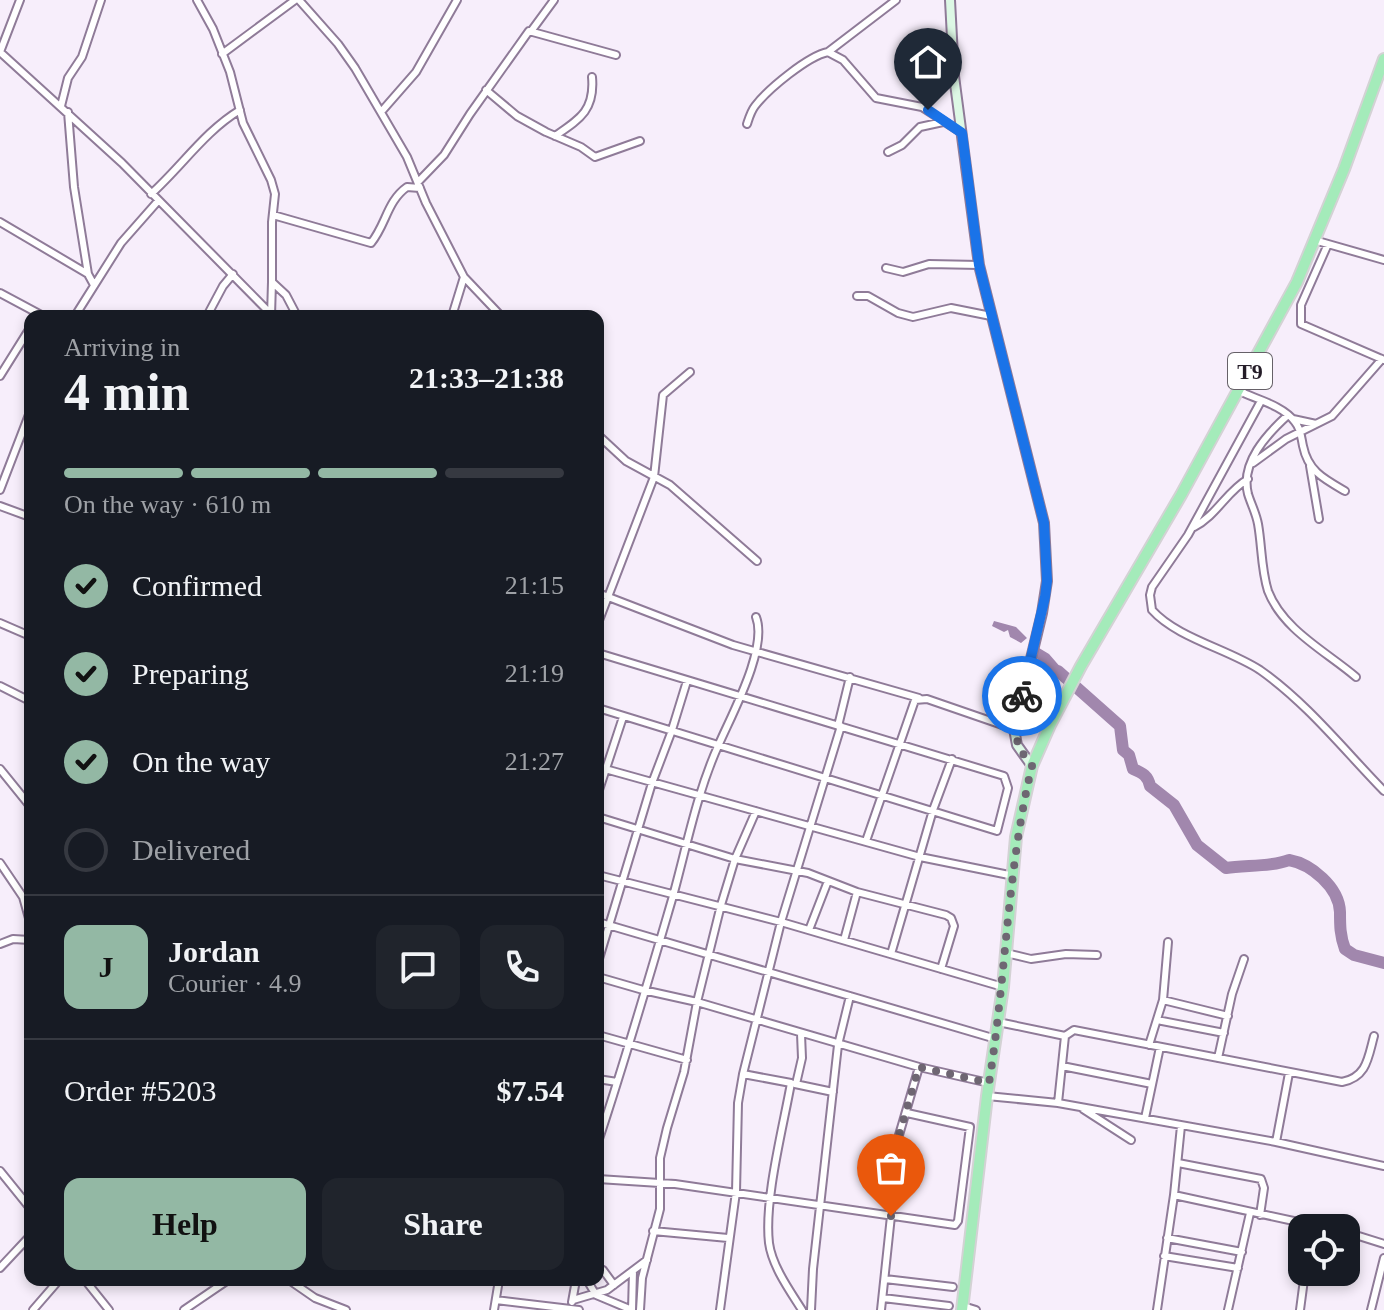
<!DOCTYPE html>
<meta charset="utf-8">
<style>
:root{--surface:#171b24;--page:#20242c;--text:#f1f3f6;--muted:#9ea1a6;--line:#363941;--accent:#93b8a4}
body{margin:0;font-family:"Times New Roman",serif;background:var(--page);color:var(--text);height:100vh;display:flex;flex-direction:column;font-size:30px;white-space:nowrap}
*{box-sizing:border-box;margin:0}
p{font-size:26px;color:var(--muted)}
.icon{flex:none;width:44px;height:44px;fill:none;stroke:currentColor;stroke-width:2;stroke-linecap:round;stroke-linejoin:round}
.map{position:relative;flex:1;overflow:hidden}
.side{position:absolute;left:24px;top:310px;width:580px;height:976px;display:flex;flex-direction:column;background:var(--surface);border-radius:16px;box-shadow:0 4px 12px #0003}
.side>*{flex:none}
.controls{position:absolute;left:1288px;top:1214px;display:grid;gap:16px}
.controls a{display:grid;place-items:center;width:72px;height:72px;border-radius:16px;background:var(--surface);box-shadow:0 4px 12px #0003;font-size:40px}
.pin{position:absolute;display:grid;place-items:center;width:68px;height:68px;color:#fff;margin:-82px -34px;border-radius:50% 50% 50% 0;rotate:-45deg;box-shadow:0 0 8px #0007}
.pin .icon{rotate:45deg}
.courier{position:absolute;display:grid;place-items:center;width:80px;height:80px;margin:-40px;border:6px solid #1a73e8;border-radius:50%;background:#fff;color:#222;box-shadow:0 2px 10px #0007}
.headline em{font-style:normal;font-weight:800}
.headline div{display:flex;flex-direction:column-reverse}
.headline{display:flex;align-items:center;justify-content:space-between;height:136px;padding:0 40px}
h1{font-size:52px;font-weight:800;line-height:60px}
.bar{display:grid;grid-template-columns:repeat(4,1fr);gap:12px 8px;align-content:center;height:96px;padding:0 40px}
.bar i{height:10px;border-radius:6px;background:var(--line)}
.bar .selected{background:var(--accent)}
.bar p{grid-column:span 4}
.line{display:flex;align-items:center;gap:20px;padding:0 40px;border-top:2px solid var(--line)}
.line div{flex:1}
.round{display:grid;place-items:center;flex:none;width:84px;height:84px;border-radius:16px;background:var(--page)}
ol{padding:0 40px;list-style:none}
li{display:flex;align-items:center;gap:24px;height:88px}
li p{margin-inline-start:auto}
li .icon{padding:8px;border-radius:50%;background:var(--accent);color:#111;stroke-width:4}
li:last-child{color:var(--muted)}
li i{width:44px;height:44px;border:4px solid var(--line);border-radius:50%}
.primary-button{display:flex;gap:16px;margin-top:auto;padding:16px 40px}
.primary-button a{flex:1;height:92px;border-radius:16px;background:var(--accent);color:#111;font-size:32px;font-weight:800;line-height:92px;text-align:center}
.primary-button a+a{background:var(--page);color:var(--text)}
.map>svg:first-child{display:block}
</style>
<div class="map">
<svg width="1384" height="1310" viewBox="0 0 1384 1310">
<rect width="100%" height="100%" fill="#f7eefb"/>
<path fill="#a187ad" d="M994,621L1016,627L1027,638L1021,643L1010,637L1008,630L1004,632L992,626Z
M1039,648L1049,654L1062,669L1056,672L1045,668L1036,657Z"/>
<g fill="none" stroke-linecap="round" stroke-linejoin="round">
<path stroke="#a187ad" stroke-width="12" d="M1058,671L1120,726L1123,750L1129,755L1133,769C1143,773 1148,776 1150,786L1174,805L1197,845L1226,868C1245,865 1272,867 1289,860C1311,864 1339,887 1340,912C1340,925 1340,936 1345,949L1354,955L1384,963"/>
<defs>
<path id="minor" d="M20,0L0,52L122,163L271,314
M197,0L213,29L230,72L243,123L271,180L275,194L272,222V282L286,295L297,316
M299,0L338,44L355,68L407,157L426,203L464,277L501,316
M532,30L554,0
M828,52L896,0
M222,54L295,0
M486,90L517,116L546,132L581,147L595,157L640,141
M61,106L68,78L82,57L101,0
M68,112L74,187L88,274L94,285
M381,112L416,72L457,0
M747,124C749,118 751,111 755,106C768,89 808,56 828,52L843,60L876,98L922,107L962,133
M555,136C580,119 595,110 592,77
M888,152L902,145L920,127L943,122
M418,182L444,155L470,114L529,31L616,55
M151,194C182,166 205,131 240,110
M273,215L371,243C386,225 387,201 407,187L420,188
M0,222L88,274
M1314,240L1384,260
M1328,244L1301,305V324L1384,360
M886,268L903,272L929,264L979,265
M0,293L43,316
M857,296H868L898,313L913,317L951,308L991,316
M75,316L121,243L158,201
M207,316L223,286L233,274
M271,316L272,282
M452,316L464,277
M0,376L30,328
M1239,391C1256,399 1284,406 1295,422C1301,429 1301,437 1303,446C1308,471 1324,479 1345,491
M1261,401L1188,535L1152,587L1150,595L1152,610C1177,638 1228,649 1260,670C1307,703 1344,750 1384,791
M1288,415C1267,434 1240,463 1248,494C1251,504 1256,513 1258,524C1262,546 1261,569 1268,591C1283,630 1327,652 1356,677
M1293,419L1316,424
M598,435L626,461L670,485L757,561
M1253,463L1286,439L1332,416L1382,359
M1310,466L1319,519
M0,490L30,412
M0,506L30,517
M1194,527C1216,516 1227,491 1248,479
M598,593L733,645L919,698
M0,623L30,636
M598,623L654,477L663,395L690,372
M598,653L1004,776L1008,788L997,831L598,708
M0,686L30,701
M838,726L850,677
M598,767L920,857L1014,876
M0,769L30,806
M598,793L623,717
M598,817L735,859L808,873L857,892L946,915L951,918L954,926L941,969
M866,841L915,700L927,699L1014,729
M0,863L23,897L30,922
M598,875L781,922L1003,987
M598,922L996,1039
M809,930L828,881
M844,940L857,892
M0,944L13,939L30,940
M1006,953L1031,959L1066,954L1097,955
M891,954L933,810L952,759
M598,962L652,783L671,733L687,681
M598,977L643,990L697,1002L919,1067L884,1186L891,1205V1216L881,1310
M1163,1000L1228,1016
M1157,1020L1224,1033
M998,1022L1065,1036
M598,1035L687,1060
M1149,1045L1163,1000L1168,942
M1218,1058L1232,994L1244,959
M1062,1066L1152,1084
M919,1067L989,1083
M743,1074L791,1083C783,1128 764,1200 769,1243C772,1266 790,1291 802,1310
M598,1079L617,1082
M795,1084L833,1092
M796,1084L802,1058L801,1034
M987,1096L1058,1103L1276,1142L1384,1166
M1058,1103L1065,1036L1074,1030L1342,1082C1367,1077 1368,1058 1374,1036
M1083,1109L1131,1140
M1145,1118L1160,1047
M598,1142C625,1061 649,978 673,896C687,845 697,792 719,744C732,714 768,648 756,617
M1276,1142L1289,1073
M1178,1163L1261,1179L1264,1188L1260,1215
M0,1171L30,1208
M598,1179L675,1184L955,1225L958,1221L970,1127L907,1113
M1174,1195L1326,1228
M653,1231L728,1238
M1346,1232L1384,1244
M1167,1238L1242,1252
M1164,1256L1238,1268
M598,1267L603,1270L614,1285
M0,1268L30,1236
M885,1279L953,1287
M85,1280L109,1310
M289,1280L315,1298L346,1310
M587,1280L596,1295L632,1310L633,1271
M883,1298L949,1306
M496,1300L579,1310
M573,1300L607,1290L647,1260
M572,1302L576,1280
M963,1306L976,1310
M33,1310L59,1280
M184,1310L228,1280
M494,1310L499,1280
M640,1310L642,1278L660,1209V1158L667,1128L684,1072L697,1002L721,905L735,859L756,811
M720,1310L736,1192L738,1103L743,1074L781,922L841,726
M811,1310L813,1269L838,1045L850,996
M1157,1310L1174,1195L1181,1126
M1228,1310L1250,1213
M1300,1310L1305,1272
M1371,1310L1384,1258"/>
<path id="secondary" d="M950,0L954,76L979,265L1044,523L1047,581L1042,613L1014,729L1017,745L1032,766"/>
<path id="trunk" d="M962,1310L987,1096L1003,987L1016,837L1032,766L1050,725L1081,666L1181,495L1297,282L1344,169L1384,59"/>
</defs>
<use href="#minor" stroke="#8f7b98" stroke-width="10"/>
<use href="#secondary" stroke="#8f7b98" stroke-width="12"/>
<use href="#trunk" stroke="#d3d2d4" stroke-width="14"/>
<use href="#minor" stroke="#fff" stroke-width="6"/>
<use href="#secondary" stroke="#ddf8e5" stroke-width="8"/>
<use href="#trunk" stroke="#a4ebba" stroke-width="10"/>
</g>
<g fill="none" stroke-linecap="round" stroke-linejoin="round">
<path stroke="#6e6672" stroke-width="8" stroke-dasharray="0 14.4" d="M891,1216V1205L884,1186L919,1067L989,1083C1006,978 1007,869 1032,766C1010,739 1014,727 1022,696"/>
<path stroke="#1a73e8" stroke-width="10" d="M928,110L962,133L979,265L1044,523L1047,581L1045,597L1022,696"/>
</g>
<g text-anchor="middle" stroke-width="6" stroke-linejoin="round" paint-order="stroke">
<rect fill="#fff" stroke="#666168" stroke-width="2" x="1228" y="353" width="44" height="36" rx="6"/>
<g font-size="22" font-weight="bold" fill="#251d28">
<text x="1250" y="379">T9</text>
</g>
</g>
</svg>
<div class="controls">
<a><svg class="icon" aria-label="locate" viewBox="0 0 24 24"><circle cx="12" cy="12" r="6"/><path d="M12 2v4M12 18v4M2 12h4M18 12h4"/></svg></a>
</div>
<div class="pin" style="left:891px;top:1216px;background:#ea580c"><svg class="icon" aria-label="bag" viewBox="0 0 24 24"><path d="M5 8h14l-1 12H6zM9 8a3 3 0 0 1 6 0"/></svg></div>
<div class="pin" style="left:928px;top:110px;background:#1f2937"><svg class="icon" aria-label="home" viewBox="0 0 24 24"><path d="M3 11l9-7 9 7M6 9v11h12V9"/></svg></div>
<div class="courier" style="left:1022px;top:696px"><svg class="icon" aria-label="bike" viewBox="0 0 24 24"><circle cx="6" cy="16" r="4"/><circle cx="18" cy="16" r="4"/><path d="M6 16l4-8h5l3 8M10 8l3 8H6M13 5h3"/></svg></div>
<section class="side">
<div class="headline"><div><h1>4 min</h1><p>Arriving in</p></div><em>21:33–21:38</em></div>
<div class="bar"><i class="selected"></i><i class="selected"></i><i class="selected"></i><i></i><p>On the way · 610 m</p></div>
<ol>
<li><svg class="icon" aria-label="check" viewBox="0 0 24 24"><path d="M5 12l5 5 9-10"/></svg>Confirmed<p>21:15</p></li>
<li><svg class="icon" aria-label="check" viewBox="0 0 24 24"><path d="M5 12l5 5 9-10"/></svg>Preparing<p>21:19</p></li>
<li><svg class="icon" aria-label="check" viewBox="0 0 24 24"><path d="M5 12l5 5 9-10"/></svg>On the way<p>21:27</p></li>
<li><i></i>Delivered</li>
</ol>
<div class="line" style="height:144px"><b class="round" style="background:var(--accent);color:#111">J</b><div><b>Jordan</b><p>Courier · 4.9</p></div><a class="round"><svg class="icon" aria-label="chat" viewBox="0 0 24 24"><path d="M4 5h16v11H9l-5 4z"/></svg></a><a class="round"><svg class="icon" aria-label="phone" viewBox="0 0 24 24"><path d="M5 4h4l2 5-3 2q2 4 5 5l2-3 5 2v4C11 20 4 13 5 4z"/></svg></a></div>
<div class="line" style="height:104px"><div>Order #5203</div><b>$7.54</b></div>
<div class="primary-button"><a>Help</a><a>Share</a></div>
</section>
</div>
